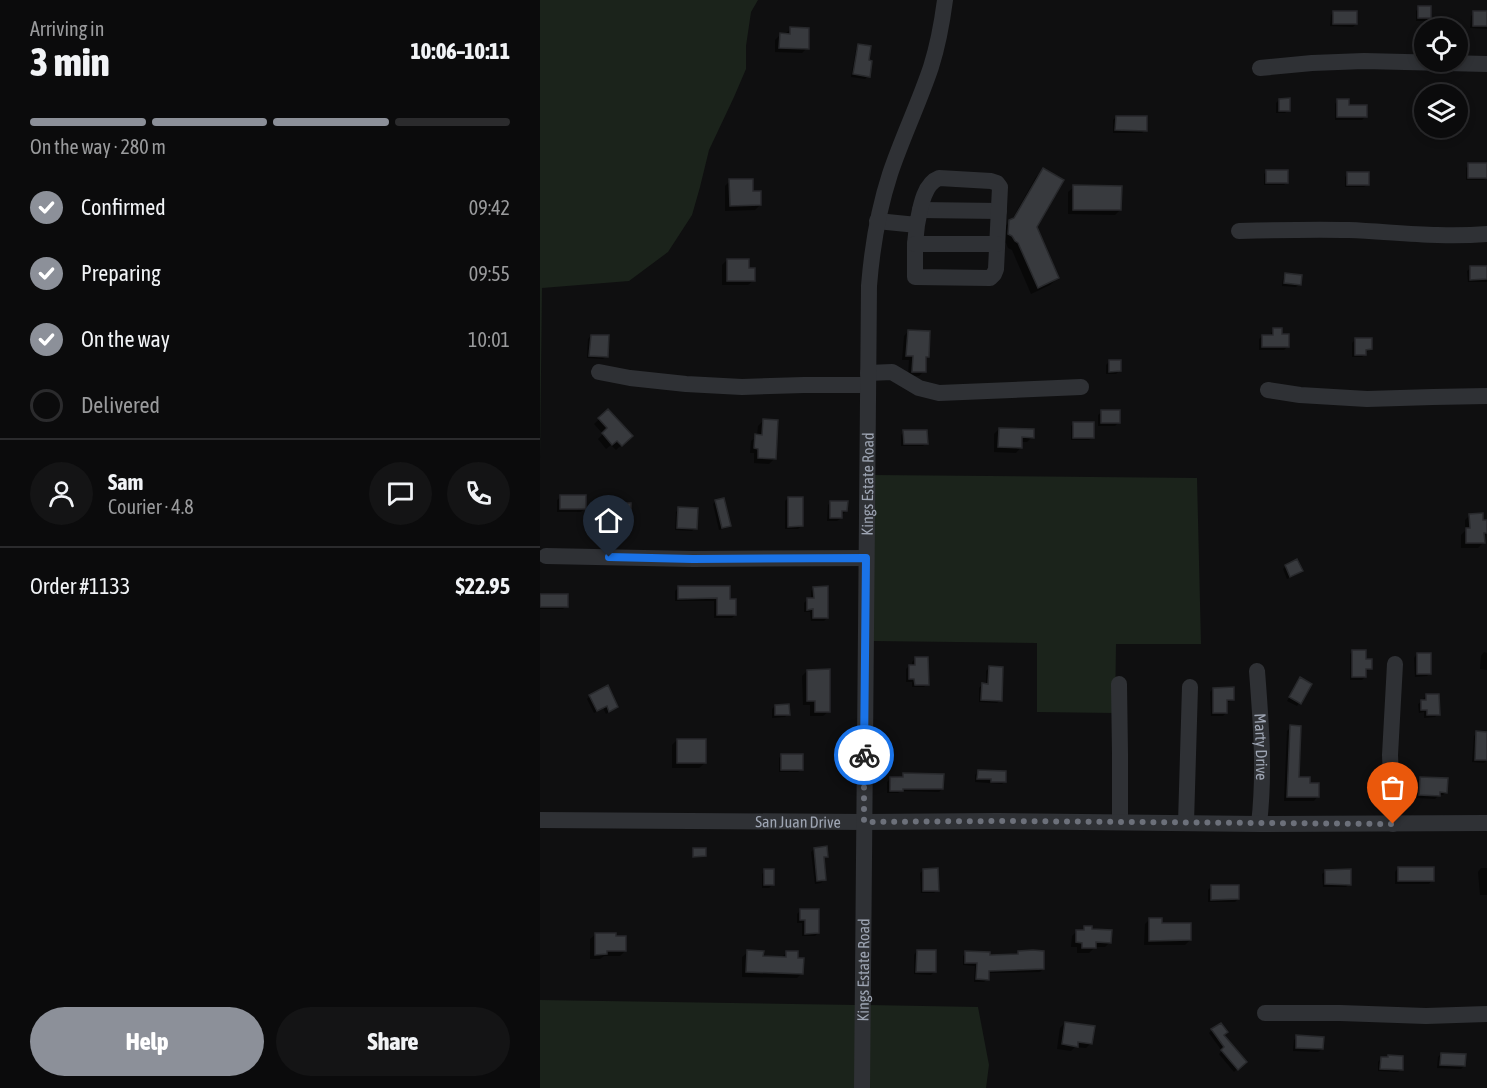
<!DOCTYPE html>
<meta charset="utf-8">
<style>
:root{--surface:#0b0b0c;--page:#141415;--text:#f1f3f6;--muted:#9a9b9d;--line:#2b2b2d;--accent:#8c9099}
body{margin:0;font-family:"Asap Condensed",sans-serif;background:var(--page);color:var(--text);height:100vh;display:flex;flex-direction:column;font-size:22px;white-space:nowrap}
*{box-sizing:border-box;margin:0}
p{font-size:20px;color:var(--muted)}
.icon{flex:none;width:33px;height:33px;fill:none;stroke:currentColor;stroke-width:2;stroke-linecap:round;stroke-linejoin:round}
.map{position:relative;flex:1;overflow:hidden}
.drawer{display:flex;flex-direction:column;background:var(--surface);width:540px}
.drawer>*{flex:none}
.controls{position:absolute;left:874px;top:18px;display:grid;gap:12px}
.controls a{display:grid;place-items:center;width:54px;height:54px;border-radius:50%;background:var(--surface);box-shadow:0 3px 9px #0003,0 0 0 2px var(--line);font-size:30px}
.pin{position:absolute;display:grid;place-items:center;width:51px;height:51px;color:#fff;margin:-62px -26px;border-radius:50% 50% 50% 0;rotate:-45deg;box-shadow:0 0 6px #0007}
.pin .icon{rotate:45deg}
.courier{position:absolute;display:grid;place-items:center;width:60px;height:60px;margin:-30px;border:4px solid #1a73e8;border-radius:50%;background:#fff;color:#222;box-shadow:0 2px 8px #0007}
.headline em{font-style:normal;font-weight:800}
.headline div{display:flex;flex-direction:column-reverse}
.headline{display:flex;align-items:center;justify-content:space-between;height:102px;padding:0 30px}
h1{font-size:39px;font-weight:800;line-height:45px}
.bar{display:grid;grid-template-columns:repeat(4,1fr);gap:9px 6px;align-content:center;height:72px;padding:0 30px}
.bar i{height:8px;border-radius:4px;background:var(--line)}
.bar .selected{background:var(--accent)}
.bar p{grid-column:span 4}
.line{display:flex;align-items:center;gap:15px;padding:0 30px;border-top:2px solid var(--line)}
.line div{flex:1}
.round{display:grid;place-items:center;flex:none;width:63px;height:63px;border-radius:32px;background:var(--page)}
ol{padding:0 30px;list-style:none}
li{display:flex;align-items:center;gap:18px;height:66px}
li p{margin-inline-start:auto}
li .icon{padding:6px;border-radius:50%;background:var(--accent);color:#fff;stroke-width:4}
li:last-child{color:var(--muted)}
li i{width:33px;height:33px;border:3px solid var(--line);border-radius:50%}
.primary-button{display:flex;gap:12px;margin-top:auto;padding:12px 30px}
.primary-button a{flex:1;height:69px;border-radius:36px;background:var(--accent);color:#fff;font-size:24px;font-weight:800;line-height:69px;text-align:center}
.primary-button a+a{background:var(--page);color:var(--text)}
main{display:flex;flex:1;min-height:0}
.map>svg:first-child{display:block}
</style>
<main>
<section class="drawer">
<div class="headline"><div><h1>3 min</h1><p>Arriving in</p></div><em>10:06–10:11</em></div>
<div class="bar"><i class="selected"></i><i class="selected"></i><i class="selected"></i><i></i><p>On the way · 280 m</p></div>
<ol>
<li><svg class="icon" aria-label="check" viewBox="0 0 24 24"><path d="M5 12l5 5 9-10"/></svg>Confirmed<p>09:42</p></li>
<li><svg class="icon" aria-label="check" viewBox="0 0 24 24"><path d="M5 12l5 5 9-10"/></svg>Preparing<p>09:55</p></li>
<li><svg class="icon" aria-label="check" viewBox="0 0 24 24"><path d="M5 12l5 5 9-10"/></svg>On the way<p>10:01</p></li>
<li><i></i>Delivered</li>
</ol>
<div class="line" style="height:108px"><a class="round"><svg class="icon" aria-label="person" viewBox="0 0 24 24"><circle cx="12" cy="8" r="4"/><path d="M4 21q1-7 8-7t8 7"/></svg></a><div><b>Sam</b><p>Courier · 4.8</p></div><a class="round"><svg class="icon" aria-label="chat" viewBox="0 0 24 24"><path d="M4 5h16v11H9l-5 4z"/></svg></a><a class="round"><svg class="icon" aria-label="phone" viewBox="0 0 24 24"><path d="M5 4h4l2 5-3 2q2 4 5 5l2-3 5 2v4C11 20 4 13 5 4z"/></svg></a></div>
<div class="line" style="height:78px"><div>Order #1133</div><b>$22.95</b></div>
<div class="primary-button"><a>Help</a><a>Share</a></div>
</section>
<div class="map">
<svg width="947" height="1088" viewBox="0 0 947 1088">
<rect width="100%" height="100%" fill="#0f0f10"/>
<path fill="#1b231b" d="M0,0H218L211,12L206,46V69L194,97L169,150L160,187L152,215L128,252L89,281L2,288L0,458Z
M333,475L657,478L661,644H576L575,713L497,712V643L332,641Z
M0,1000L316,1005V1088H0Z
M329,1005L438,1007L449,1065L446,1088H328Z"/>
<path fill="#0007" d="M879,8L890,17L886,21H876V11Z
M794,12L816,24L813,27L790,26L791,15Z
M934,13H947V29L930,28L931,16Z
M251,29L267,48L262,53L235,52V40L240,35L245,34Z
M319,45L327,61L328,76L325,79L311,77L316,49Z
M739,100L748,110L745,113H736V103Z
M798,100L825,117L822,120H795V104Z
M576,117L605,130L602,133H573V120Z
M929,165H947V177L944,180H926V168Z
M503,170L495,227L517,278L510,285L491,294L472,250L468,248L466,243L462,241V229L471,221L496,177Z
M727,171L747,182L744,185H724V174Z
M808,174L828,184L824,187H805V177Z
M190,181L212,193L220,205L215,210L185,211V186Z
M534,187L580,210L575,215L528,214V192Z
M187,260L207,270L214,280L208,285H182V265Z
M931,268H947V282H928L927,271Z
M746,275L759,284L756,287L742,286L743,278Z
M734,330L741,336L747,347L744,350H719V339L723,336H731V333Z
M368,332L388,356L384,360V371L379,376H368L369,360H362L364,336Z
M51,336L67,356L63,359L47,358L48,339Z
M815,340L830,349L827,352H825V354L822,357H812V343Z
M569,362L579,371L576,374H566V365Z
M68,411L91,436L76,450L71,445L66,449L58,439L63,434L54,424Z
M562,412L578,423L575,426H558V415Z
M223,421L234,459L229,464L214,463V453H210L211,441L217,436L218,426Z
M534,423L553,437L549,440H531V426Z
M459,429L492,437L487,442H481V447L476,453L454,452V434Z
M364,432L386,443L383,446H361V435Z
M21,497L44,509L41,512H17V500Z
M248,498L261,526L258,529H245V501Z
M176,501L189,525L186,528L179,530L173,504Z
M291,502L306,511L303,514H301V518L297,521H287L288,505Z
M78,505L90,514L87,517H75V508Z
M139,509L155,528L152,531L135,530L136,512Z
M930,515L942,521H947V533L943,537V543L938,548H921V535L925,531V520Z
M746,566L761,571L758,574L747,579L743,569Z
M138,588L188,601L195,615L192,618H174V601H135V591Z
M274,588L287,618L284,621H271L270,612H264V603L267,600H271V591Z
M0,596L26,606L23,609H0Z
M813,651L825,661L831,668L827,671H825V677L822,680H810V654Z
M944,652L947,653V670L940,669L941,656Z
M877,654L890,673L887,676L875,677L874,658Z
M375,659L387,684L384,687H372V682H366V669L369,666H372V662Z
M449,668L460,700L457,703L439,702V688L442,685H446V671Z
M267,671L289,711L283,716H270V705H263L262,676Z
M760,679L770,685L757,706L747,701Z
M673,689L692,699L689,702H686V713L683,716H671L670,692Z
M50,696L77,707L66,714L63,708L54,713L47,699Z
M886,696L898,714L895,717L884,718V712L879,713L878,704L883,701V699Z
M235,706L248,714L245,717L232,718V709Z
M751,727L757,778L778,796L774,801H744L747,731Z
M937,733H947V760L944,763L932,762L934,736Z
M137,740L165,763L159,768H132V745Z
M242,755L262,769L258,772H239V758Z
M438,772L465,781L462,784L435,782V775Z
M363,775L402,789L399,792L361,791L358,793H347V782L350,779H360Z
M880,778L906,792L903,795H899L895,799L876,798L877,782Z
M274,849L286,856L282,860L284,880L281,883L275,884L271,852Z
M858,868L892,880L889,884H855V872Z
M941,868H947V895H940L938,872Z
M384,870L397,890L394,893H381L380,873Z
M225,871L232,885L229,888H222V874Z
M786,871L809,884L806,887H783L782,874Z
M671,887L698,899L695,902H668V890Z
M260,911L278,933L275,936H262V923H257V914Z
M610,919L621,925L650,940L645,945H604L605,924Z
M545,928L551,931L570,942L565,947H555L549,953H537V947H531L532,936L537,931H541Z
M56,934L85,951L80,956H64L60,959H50V939Z
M377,951L394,972L391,975L374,974V955Z
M208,952L222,958L242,957L247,952L262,973L257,978L202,977V957Z
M479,952L503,969L500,972L448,973L447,979L444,982H434L435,966L423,965V956L426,953L448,956H475Z
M525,1023L551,1043L546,1048L535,1047L531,1051L517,1049L520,1028Z
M672,1030L682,1036L705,1061L694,1072L679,1054L682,1051L669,1033Z
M757,1037L782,1049L778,1052L753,1051L754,1040Z
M901,1054L924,1066L921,1069L897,1068L898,1057Z
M841,1059L861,1069L858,1072L838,1071V1062Z"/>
<path fill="#383a3e" stroke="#28292c" stroke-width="1.5" d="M878,6H891V18H878Z
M793,11H817V24H793Z
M933,11H947V26H933Z
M250,27L269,28V49L239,48L240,33L250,34Z
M318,44L331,46L329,60L332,61L330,77L313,74Z
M750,98V111H739V99Z
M797,99H809V105H827V117H797Z
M576,116H607V131L575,130Z
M928,163H947V178H928Z
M503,168L524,180L497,227L519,278L498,288L478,243L475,241L472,236L468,234L469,220L474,218Z
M726,170H748V183H726Z
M807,172H829V185H807Z
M189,179H213V191H221V205L190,206Z
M533,185L582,186L581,210H533Z
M187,259H209V268H215V281H187Z
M930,266H947V279L930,280Z
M745,273L762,275L761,285L744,283Z
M733,328H742V334H749V347H722V335H733Z
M368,330L390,331L389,357H386V372H372L373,356H366Z
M51,335H69L68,357L49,356Z
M815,338H832V349L826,350V355H815Z
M569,360H581V371L569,372Z
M68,409L93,436L82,446L77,441L72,445L62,433L67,428L58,418Z
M561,410H580V423H561Z
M223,419L238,420L236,459L218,458V449L214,448L215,434L222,435Z
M533,422H554V438H533Z
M459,428L494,429V438L482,437V448L458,447Z
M363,430H387L388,444H364Z
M20,495H46V509H20Z
M248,497H263V526L248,527Z
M184,498L191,526L182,528L175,500Z
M290,501H308L307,511H302V518H290Z
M78,503H91V515H78Z
M138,507L158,508L157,529L137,528Z
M943,513V520H947V533H944L945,543H926V528H930L929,514Z
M757,559L763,571L750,577L745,565Z
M138,586H190V599H196V615H177V598L138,599Z
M288,586V618H273V609L267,610V598H274L273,587Z
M0,594H28V607H0Z
M812,650H826V659H832V669H826V677H812Z
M877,653H891V674H877Z
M375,657H388L389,685H375L374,679H369V665H375Z
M449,666L463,667L462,701L441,700L442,683L448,684Z
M290,669V712H275V701H267V670Z
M760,677L772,684L761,704L749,697Z
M68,685L78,707L69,712L67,706L57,711L49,695Z
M694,687V700H687V713H673V688Z
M886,694H899L900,715H887V710H881V700H886Z
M249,704L250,715H235V705Z
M750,725L761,726L759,777H770V783H779V797H747Z
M936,731L947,732V760H935Z
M137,739H166V763H137Z
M241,754H263V770H241Z
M438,770L466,771V782H451V779H437Z
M363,773L404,774L403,789H363V791H350V777H363Z
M880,777L908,778L907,793L900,792V796L879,795Z
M287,846L288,857H284L286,880L277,881L274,848Z
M153,848H166V856L153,857Z
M858,867H894V881H858Z
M398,868L399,891H383V869Z
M224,869H234V885H224Z
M811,869V885L785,884V870Z
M671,885H699V899L671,900Z
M260,909H279V933L265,934V920H260Z
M609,918H622V923H651V940L609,941Z
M544,926H552V929L572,930L571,943L556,942V948H542V943L536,942V930H544Z
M55,933H76V936H86V951H67V954L55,955Z
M207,950L224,951L223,956L246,957V951H258V958H264L263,974L206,972Z
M377,950H396V972H376Z
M493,950L504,951V969L449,971V980L436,979L437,963H425V951L450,952V955L478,954V951Z
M525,1022L555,1026L552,1044L538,1042V1047L522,1044Z
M681,1023L688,1032L684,1035L707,1062L698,1070L681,1050L684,1047L671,1029Z
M756,1035L784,1037L783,1049L756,1048Z
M901,1053L926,1054L925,1066L900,1065Z
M848,1055L863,1056V1070L840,1069L841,1057H848Z"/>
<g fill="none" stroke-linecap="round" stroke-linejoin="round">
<g stroke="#2f3135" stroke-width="16">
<path d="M720,68L772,63L824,61L947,64"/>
<path d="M380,210L459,211"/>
<path d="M337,221L377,225L375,244V277L450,278L454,274L456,269L460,187L457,183L451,181L399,178C383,184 380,210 377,225"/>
<path d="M699,231C735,230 772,229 809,230C855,232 901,238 947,234"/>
<path d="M375,244H457"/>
<path d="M59,372L90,378L146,384L202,387L264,385H327"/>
<path d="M328,373L352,372L379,388L399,393L541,387"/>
<path d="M728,390L760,395L827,399L893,397L947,396"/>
<path d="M6,556L153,559L326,558"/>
<path id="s1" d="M717,671C721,722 725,773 719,824"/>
<path d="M579,684L580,754V822"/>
<path id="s2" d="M0,820L324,822L458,821L719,824L947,823"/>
<path d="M646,823L650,687"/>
<path d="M853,824L850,755L855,664"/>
<path d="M725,1013H800L886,1016L947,1014"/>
<path id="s3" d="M322,1088L329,286C332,248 338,211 350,174C362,138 379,103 391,67C398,45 402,23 405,0"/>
</g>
</g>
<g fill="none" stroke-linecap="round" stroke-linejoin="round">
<path stroke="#6c707a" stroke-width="6" stroke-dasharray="0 10.8" d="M324,755V822L458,821L853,824"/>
<path stroke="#1a73e8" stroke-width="8" d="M69,557L153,559L326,558L324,755"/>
</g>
<g text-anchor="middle" stroke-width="4.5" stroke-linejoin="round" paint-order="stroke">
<g font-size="16" fill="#9ea5b3" stroke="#0a0a0b">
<text dy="6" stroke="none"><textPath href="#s3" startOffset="604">Kings Estate Road</textPath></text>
<text dy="6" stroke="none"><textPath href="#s1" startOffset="76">Marty Drive</textPath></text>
<text dy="6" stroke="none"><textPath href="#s2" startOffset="258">San Juan Drive</textPath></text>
<text dy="6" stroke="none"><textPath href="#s3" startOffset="118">Kings Estate Road</textPath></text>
</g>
</g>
</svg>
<div class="controls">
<a><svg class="icon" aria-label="locate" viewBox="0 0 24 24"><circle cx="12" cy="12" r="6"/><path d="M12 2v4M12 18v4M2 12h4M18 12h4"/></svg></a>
<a><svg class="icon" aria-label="layers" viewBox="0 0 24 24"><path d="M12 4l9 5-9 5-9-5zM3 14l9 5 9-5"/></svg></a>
</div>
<div class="pin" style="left:853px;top:824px;background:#ea580c"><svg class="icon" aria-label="bag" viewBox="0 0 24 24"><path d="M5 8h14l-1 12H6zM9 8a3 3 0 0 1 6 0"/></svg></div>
<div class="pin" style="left:69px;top:557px;background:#1f2937"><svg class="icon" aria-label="home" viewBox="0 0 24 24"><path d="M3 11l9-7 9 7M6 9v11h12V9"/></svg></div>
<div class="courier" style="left:324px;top:755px"><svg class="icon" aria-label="bike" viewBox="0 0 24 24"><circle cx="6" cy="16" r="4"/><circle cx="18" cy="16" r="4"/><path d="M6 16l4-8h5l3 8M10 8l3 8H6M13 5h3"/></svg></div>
</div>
</main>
